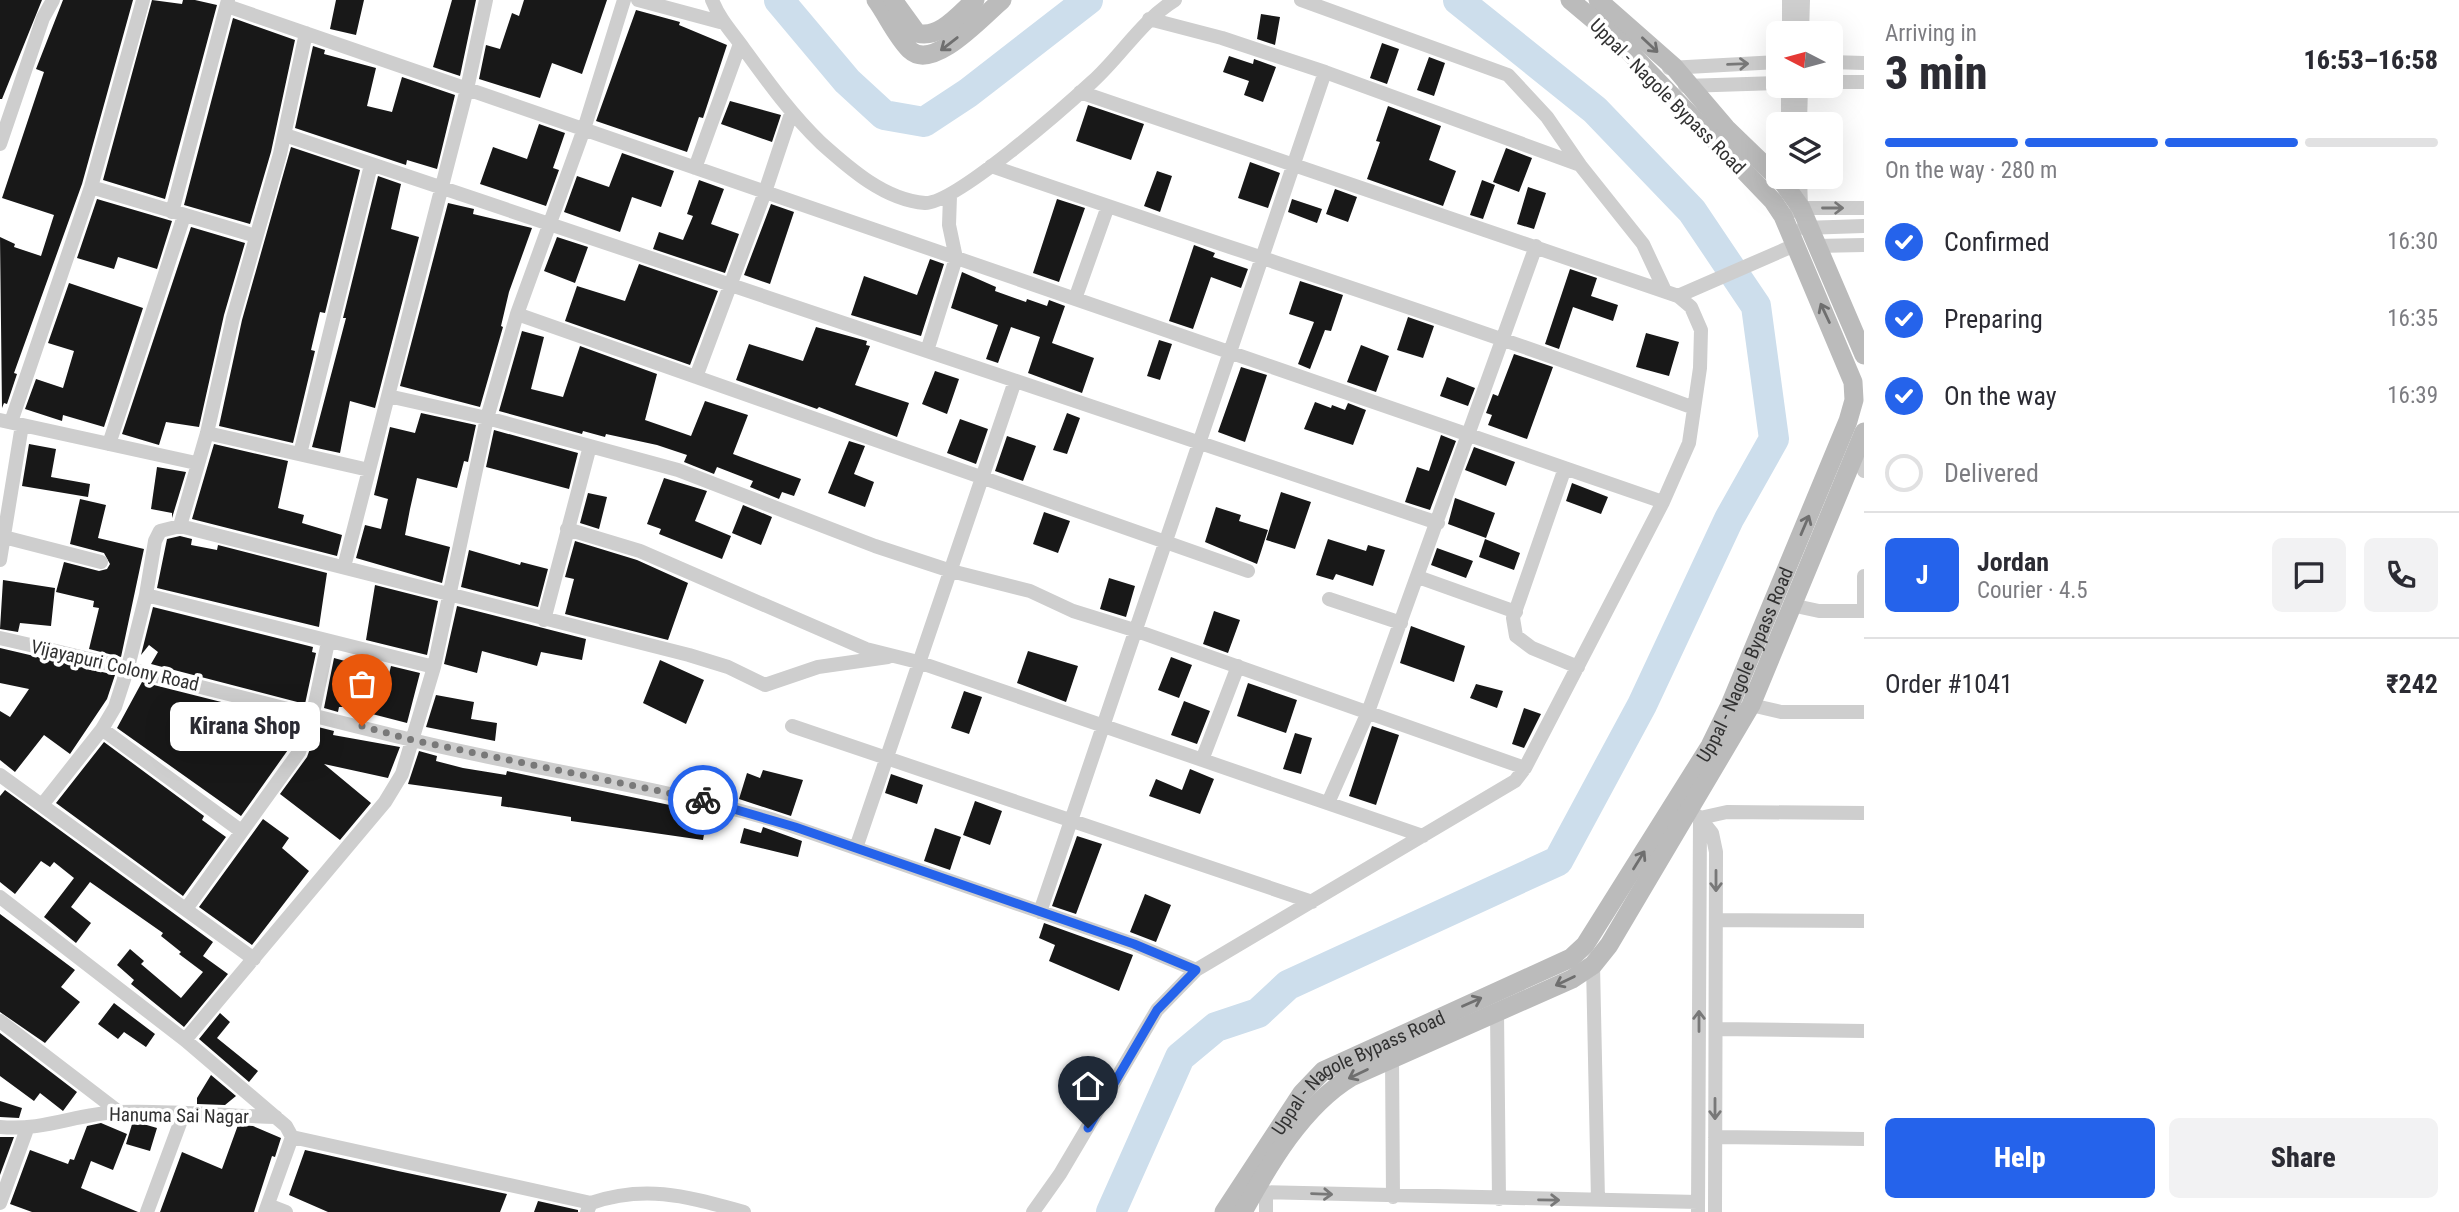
<!DOCTYPE html>
<meta charset="utf-8">
<style>
:root{--surface:#fff;--page:#f2f2f3;--text:#2b2b33;--muted:#7c7c81;--line:#e1e1e2;--accent:#2563eb}
body{margin:0;font-family:"Roboto Condensed",sans-serif;background:var(--page);color:var(--text);height:100vh;display:flex;flex-direction:column;font-size:26px;white-space:nowrap}
*{box-sizing:border-box;margin:0}
p{font-size:23px;color:var(--muted)}
.icon{flex:none;width:38px;height:38px;fill:none;stroke:currentColor;stroke-width:2;stroke-linecap:round;stroke-linejoin:round}
.map{position:relative;flex:1;overflow:hidden}
.details{display:flex;flex-direction:column;background:var(--surface);width:595px}
.details>*{flex:none}
.needle{width:46px;rotate:276deg}
.buttons{position:absolute;left:1766px;top:21px;display:grid;gap:14px}
.buttons a{display:grid;place-items:center;width:77px;height:77px;border-radius:10px;background:var(--surface);box-shadow:0 7px 28px #0002;font-size:35px}
.pin{position:absolute;display:grid;place-items:center;width:60px;height:60px;color:#fff;margin:-72px -30px;border-radius:50% 50% 50% 0;rotate:-45deg;box-shadow:0 0 7px #0007}
.pin .icon{rotate:45deg}
.courier{position:absolute;display:grid;place-items:center;width:70px;height:70px;margin:-35px;border:5px solid #2563eb;border-radius:50%;background:#fff;color:#222;box-shadow:0 2px 9px #0007}
.bubble{position:absolute;height:49px;border-radius:10px;background:var(--surface);box-shadow:0 7px 28px #0002;font-size:23px;font-weight:800;line-height:49px;text-align:center}
.headline em{font-style:normal;font-weight:800}
.headline div{display:flex;flex-direction:column-reverse}
.headline{display:flex;align-items:center;justify-content:space-between;height:119px;padding:0 21px}
h1{font-size:46px;font-weight:800;line-height:52px}
.bar{display:grid;grid-template-columns:repeat(4,1fr);gap:10px 7px;align-content:center;height:84px;padding:0 21px}
.bar i{height:9px;border-radius:5px;background:var(--line)}
.bar .on{background:var(--accent)}
.bar p{grid-column:span 4}
.line{display:flex;align-items:center;gap:18px;padding:0 21px;border-top:2px solid var(--line)}
.line div{flex:1}
.round{display:grid;place-items:center;flex:none;width:74px;height:74px;border-radius:10px;background:var(--page)}
ol{padding:0 21px;list-style:none}
li{display:flex;align-items:center;gap:21px;height:77px}
li p{margin-inline-start:auto}
li .icon{padding:7px;border-radius:50%;background:var(--accent);color:#fff;stroke-width:4}
li:last-child{color:var(--muted)}
li i{width:38px;height:38px;border:4px solid var(--line);border-radius:50%}
.cta{display:flex;gap:14px;margin-top:auto;padding:14px 21px}
.cta a{flex:1;height:80px;border-radius:10px;background:var(--accent);color:#fff;font-size:28px;font-weight:800;line-height:80px;text-align:center}
.cta a+a{background:var(--page);color:var(--text)}
main{display:flex;flex:1;min-height:0}
.map>svg:first-child{display:block}
</style>
<main>
<div class="map">
<svg width="1864" height="1212" viewBox="0 0 1864 1212">
<rect width="100%" height="100%" fill="#fff"/>
<g fill="none" stroke-linecap="round" stroke-linejoin="round">
<path stroke="#cddeec" stroke-width="30" d="M779,0L847,81L884,115L924,122L968,93L1088,0
M1111,1212L1180,1057L1216,1027L1258,1013L1288,985L1558,861L1642,705L1729,519L1774,439L1756,306L1692,211L1595,110L1458,0"/>
</g>
<path fill="#181818" d="M0,0H42L2,99H0Z
M63,0H133L82,184L14,373L17,374L7,404L4,403L2,408L0,237L15,244L14,247L41,256L54,215L2,198L44,72L36,69Z
M152,0L182,4L183,0H195L217,5L165,199L103,180Z
M336,0H364L356,35L330,29Z
M452,0H476L460,76L433,67Z
M524,0H607L582,74L552,63L540,98L479,79L486,45L500,49L512,13L519,16Z
M636,10L680,22L679,25L727,45L703,118L699,117L687,152L596,121Z
M1261,14L1280,17L1275,45L1257,39Z
M233,18L295,40L271,152L250,224L184,205Z
M1382,43L1399,49L1387,84L1370,78Z
M313,46L325,50L324,54L376,68L367,106L392,112L402,77L455,95L437,169L407,160L406,165L295,128Z
M1229,56L1253,64L1254,59L1276,67L1263,102L1244,95L1249,81L1223,72Z
M1429,57L1445,63L1434,96L1417,90Z
M730,101L781,115L772,142L721,124Z
M1088,105L1144,124L1131,160L1076,141Z
M1388,106L1441,126L1429,160L1456,171L1443,206L1367,179L1380,142L1376,141Z
M539,124L565,133L553,168L559,170L546,206L480,184L493,147L527,159Z
M291,147L360,170L325,313L320,312L311,350L315,351L293,443L219,426L242,320Z
M1506,148L1532,158L1519,192L1493,182Z
M622,153L674,171L661,207L632,197L620,232L564,212L577,176L609,187Z
M1250,162L1280,173L1268,208L1238,198Z
M1157,171L1172,176L1160,212L1144,206Z
M378,176L401,184L391,229L419,237L375,408L350,401L340,453L312,447L346,318H343Z
M699,180L724,189L711,224L739,234L725,273L653,249L659,232L683,240L693,216L687,214Z
M1482,180L1495,185L1483,219L1470,215Z
M1528,187L1546,193L1534,229L1517,224Z
M1335,189L1357,197L1348,222L1326,214Z
M97,199L172,221L157,269L118,257L114,269L77,258Z
M1057,199L1085,208L1059,282L1033,273Z
M1292,199L1322,209L1317,223L1288,212Z
M448,203L474,209L473,214L532,228L509,292L501,326L503,327L480,407L400,386Z
M771,204L794,212L770,284L744,275Z
M191,227L245,243L224,315L199,427L166,422L159,445L122,434Z
M557,237L588,247L575,283L544,271Z
M1194,245L1215,253L1213,257L1248,269L1241,288L1211,277L1193,329L1169,321Z
M930,259L944,264L921,336L851,315L864,276L917,295Z
M639,264L718,291L690,365L565,321L577,286L625,301Z
M1570,269L1597,278L1591,296L1618,305L1613,321L1573,307L1559,349L1545,344Z
M962,272L996,287L995,291L1026,302L1027,299L1047,306L1049,300L1065,306L1052,343L1094,358L1082,393L1028,373L1040,337L1011,327L998,363L986,359L998,325L951,308Z
M1300,281L1343,295L1331,331L1325,330L1310,369L1298,364L1314,322L1289,314Z
M69,283L143,308L104,427L63,415L62,421L25,409L36,379L63,388L74,351L48,343Z
M1408,317L1434,326L1423,358L1397,350Z
M816,327L867,341L866,345L870,346L855,385L909,403L897,437L819,407L817,409L736,380L749,344L803,361Z
M522,331L544,337L531,389L563,397L580,346L657,374L645,420L691,436L705,401L748,415L733,454L801,479L794,496L782,492L779,499L750,487L753,481L717,467L714,474L684,462L687,455L657,445L606,434L605,437L583,431L582,434L499,411Z
M1646,333L1679,342L1669,376L1636,367Z
M1159,340L1172,344L1160,380L1147,376Z
M1361,345L1389,356L1376,392L1347,382Z
M1514,354L1553,367L1527,439L1488,425L1492,415L1486,413L1493,394L1498,396Z
M1241,367L1267,375L1245,442L1218,432Z
M935,371L959,379L947,414L922,404Z
M1447,377L1475,388L1468,406L1440,396Z
M1315,402L1331,408L1332,405L1345,410L1348,403L1366,410L1353,445L1304,429Z
M421,413L476,425L468,462L464,461L457,488L417,478L410,509L405,535L450,547L442,583L356,558L365,525L381,529L388,499L374,495L390,427L415,433Z
M1067,413L1080,418L1067,454L1053,450Z
M960,419L988,429L976,464L947,453Z
M494,430L578,453L569,489L486,467Z
M1441,435L1456,441L1430,510L1405,502L1417,467L1429,471Z
M1007,436L1036,446L1023,481L995,471Z
M849,441L865,446L854,474L874,482L865,507L828,493Z
M29,444L56,449L51,477L90,484L88,497L22,486Z
M214,444L288,461L278,508L304,515L302,523L342,535L337,556L192,519Z
M1474,447L1515,462L1506,486L1465,470Z
M157,467L186,472L172,518V513L151,509Z
M664,478L707,491L695,521L731,536L722,559L659,534L661,529L647,524Z
M1572,483L1608,497L1601,514L1566,501Z
M1281,492L1311,502L1295,549L1266,540Z
M588,493L607,497L599,529L580,523Z
M1455,498L1495,513L1486,538L1448,524Z
M80,499L106,505L98,538L144,549L121,657L89,649L99,608L93,607L94,601L56,592L64,562L99,571L107,569L110,564L104,553L70,544Z
M743,505L772,517L761,545L732,533Z
M1216,507L1241,515L1239,521L1268,530L1257,564L1205,542Z
M1044,512L1070,521L1058,553L1033,544Z
M180,536L192,539L191,545L217,550L218,545L327,573L319,627L157,588L167,539Z
M1328,539L1366,551L1368,545L1385,550L1373,586L1336,574L1333,580L1316,575Z
M1485,539L1520,553L1514,570L1479,557Z
M575,541L637,560L688,583L668,640L565,614L574,579L565,577Z
M1437,548L1473,561L1466,578L1431,565Z
M469,550L520,565L521,562L548,569L538,607L461,587Z
M1109,578L1135,586L1126,617L1100,609Z
M3,580L55,588L51,626L20,623L18,632L0,629Z
M375,585L438,601L427,655L366,640Z
M457,606L586,639L582,660L541,652L537,666L482,651L477,673L444,664Z
M153,607L313,647L312,652L316,653L305,704L151,664L158,652L149,645L141,655Z
M1214,611L1240,620L1228,653L1203,644Z
M1411,626L1465,646L1454,682L1400,663Z
M0,648L115,675L107,699L70,754L44,735L15,772L0,760V711L10,717L29,689L0,683Z
M1028,651L1078,666L1066,702L1017,683Z
M1171,657L1192,665L1179,698L1158,690Z
M334,658L356,664L351,685L384,694L391,666L420,673L407,723L345,707H339L338,712L324,708Z
M660,660L704,680L686,724L643,703Z
M142,682L300,722L290,747L241,816L117,728Z
M1248,683L1297,700L1286,733L1237,716Z
M1476,684L1503,691L1497,708L1470,698Z
M964,691L982,697L969,734L951,728Z
M436,695L474,702L471,719L497,723L495,741L426,727Z
M1184,701L1210,711L1197,744L1171,735Z
M1524,708L1541,714L1524,748L1512,744Z
M1372,726L1399,735L1376,805L1349,796Z
M318,727L334,731L333,735L400,747L388,778L324,764L371,803L340,840L280,794L307,757Z
M1295,733L1312,738L1301,774L1283,769Z
M104,742L204,816L202,820L226,837L183,896L56,803Z
M419,751L437,756L436,761L463,768L506,775L507,771L708,813L703,840L571,821V817L501,806L502,797L408,784Z
M1190,769L1214,779L1200,814L1149,796L1156,779L1182,790Z
M763,770L803,780L791,816L739,799L747,773L760,778Z
M891,774L923,785L917,804L885,793Z
M5,790L213,942L203,956L228,974L184,1027L131,984L134,980L117,965L130,949L144,961L141,964L181,998L203,972L179,954L181,952L161,936L163,933L90,882L71,907L91,923L76,943L44,917L74,878L54,862L50,867L41,861L15,894L0,882V796Z
M975,801L1002,811L990,845L963,835Z
M263,819L289,838L282,848L309,871L252,945L199,907Z
M763,827L802,841L798,857L740,843L744,828L761,833Z
M935,828L961,837L950,870L924,861Z
M1077,836L1102,844L1076,914L1052,906Z
M1145,894L1171,905L1156,942L1130,932Z
M0,914L75,970L61,987L80,1002L45,1043L0,1012Z
M1044,923L1133,955L1119,991L1049,961L1055,945L1039,938Z
M114,1003L155,1034L146,1047L124,1032L118,1039L98,1024Z
M220,1013L230,1022L217,1038L258,1071L249,1082L199,1039Z
M0,1033L77,1092L63,1111L40,1093L34,1101L0,1076Z
M211,1075L236,1096L225,1105L197,1104V1098Z
M0,1101L22,1108L19,1118L0,1117Z
M133,1121L157,1128L150,1151L126,1144Z
M101,1123L127,1134L113,1170L91,1161L81,1188L138,1212H32L10,1204L30,1150L68,1164L70,1159L74,1160L87,1126Z
M238,1125L253,1126L281,1138L275,1157L272,1156L254,1212H160L182,1152L222,1169Z
M0,1137H14L0,1175Z
M305,1150L398,1171L507,1194L500,1212H328L289,1195Z
M538,1201L578,1210V1212H534Z"/>
<g fill="none" stroke-linecap="round" stroke-linejoin="round">
<path stroke="#cecece" stroke-width="14" d="M638,0L720,22
M712,0C720,20 731,31 744,49C768,82 791,114 821,143C850,169 885,200 925,203C955,204 1066,106 1092,82C1121,56 1141,21 1175,0
M1301,0L1508,75L1547,117L1580,165
M1789,0V33
M227,6L1663,502
M1149,19L1222,38L1325,72L1580,165L1643,244L1665,291
M1802,33L1803,0
M1830,62L1864,63
M1669,68L1778,62
M1830,82H1864
M1685,86L1778,83
M1788,124V86
M1800,124L1801,86
M285,135L1438,523
M0,144L43,18L53,0
M991,166C1225,247 1462,322 1694,408
M695,168L740,44
M1800,177L1801,207
M91,187L256,236
M1796,211L1801,208H1864
M172,212L228,0
M1803,228L1864,226
M1816,246L1864,245
M1678,296L1795,245
M1075,299L1108,206
M517,314L1248,571
M927,351L956,258L949,225L950,196
M696,377L765,192L791,114
M388,396L487,418L678,470L875,546L951,571L1030,591L1073,611L1134,630L1525,768
M0,420L196,463
M11,422L91,187L143,0
M207,433L369,470
M109,444L184,216
M1858,447L1864,471
M300,454L371,165
M1565,468L1513,618L1516,636L1532,648L1578,667
M180,526L689,655L728,667L765,685L818,667L888,657
M567,529L640,551L866,649L918,662L1423,836
M0,536L101,562
M0,560L22,425
M344,567L467,89L486,0
M1418,577L1516,612
M146,595L434,667
M1329,599L1401,623
M1791,605L1819,611H1864
M1864,611V576
M544,620L590,446
M0,638C138,669 274,707 412,740C532,769 655,786 774,820L1134,944L1196,970
M1751,705L1781,712H1864
M792,726L1312,902
M102,729L241,831
M1202,760L1238,666
M0,775L254,959
M1328,803L1368,712L1536,246
M42,805L102,729L115,707L128,667L146,595L155,541L160,531L180,526L207,433L233,318L280,154L306,33
M1693,813L1700,818L1727,812L1864,813
M1700,818L1712,833L1716,852L1715,1212
M856,848L1015,381
M0,897L185,1040L286,1126L292,1137
M186,909L299,752L313,713L328,642
M1040,912L1325,72
M1716,920L1864,921
M1593,965L1598,1200
M1497,1012L1499,1199
M0,1021L119,1112
M1716,1029L1864,1031
M185,1040L385,802L402,774L434,667L487,418L517,314L584,129L624,0
M1392,1058L1393,1197
M0,1127C45,1131 75,1114 118,1112C170,1110 224,1116 276,1117
M292,1137L591,1203L587,1212
M1715,1137L1864,1139
M1254,1192L1698,1202
M1266,1192V1212
M0,1203L27,1129
M591,1203C647,1184 688,1197 744,1212
M268,1205L286,1212
M147,1212L183,1115
M265,1212L292,1137
M1033,1212L1060,1174L1157,1010L1196,970L1515,781L1525,768L1663,502L1689,443L1700,368L1701,330L1691,307L1678,296L1080,92
M1698,1212L1700,818"/>
<g stroke="#bbb" stroke-width="19">
<path d="M876,0C887,15 896,36 910,50C933,72 983,16 1002,0"/>
<path d="M893,0L917,33C940,39 959,14 975,0"/>
<path d="M1598,0L1674,67L1726,128L1784,184L1801,208L1864,355"/>
<path id="s1" d="M1224,1212L1302,1093L1323,1071L1571,958L1585,945L1710,746L1730,705L1848,421L1854,400L1853,382L1783,216L1773,201L1620,42L1570,0"/>
<path d="M1243,1212C1269,1164 1303,1106 1351,1077L1572,979L1593,965L1609,945L1751,705L1864,432"/>
</g>
</g>
<defs><path id="oneway-shaft" d="M-6 0H5M1.5-3L5.5 0L1.5 3" fill="none" stroke-width="1.6" stroke-linecap="round" stroke-linejoin="round" transform="scale(1.75)"/></defs>
<g stroke="#6f6f6f">
<use href="#oneway-shaft" transform="translate(949 44) rotate(142)"/>
<use href="#oneway-shaft" transform="translate(1650 45) rotate(43)"/>
<use href="#oneway-shaft" transform="translate(1825 313) rotate(-115)"/>
<use href="#oneway-shaft" transform="translate(1805 525) rotate(-67)"/>
<use href="#oneway-shaft" transform="translate(1639 860) rotate(-58)"/>
<use href="#oneway-shaft" transform="translate(1565 981) rotate(154)"/>
<use href="#oneway-shaft" transform="translate(1472 1002) rotate(-24)"/>
<use href="#oneway-shaft" transform="translate(1358 1074) rotate(154)"/>
</g>
<g stroke="#787878">
<use href="#oneway-shaft" transform="translate(1738 64) rotate(-2)"/>
<use href="#oneway-shaft" transform="translate(1833 208)"/>
<use href="#oneway-shaft" transform="translate(1716 881) rotate(90)"/>
<use href="#oneway-shaft" transform="translate(1699 1021) rotate(-90)"/>
<use href="#oneway-shaft" transform="translate(1715 1109) rotate(90)"/>
<use href="#oneway-shaft" transform="translate(1322 1194) rotate(2)"/>
<use href="#oneway-shaft" transform="translate(1549 1200) rotate(1)"/>
</g>
<g fill="none" stroke-linecap="round" stroke-linejoin="round">
<path stroke="#797979" stroke-width="7" stroke-dasharray="0 12.6" d="M362,726L412,740L703,800"/>
<path stroke="#2563eb" stroke-width="9" d="M703,800L795,827L1134,944L1196,970L1157,1010L1088,1128"/>
</g>
<g text-anchor="middle" stroke-width="7" stroke-linejoin="round" paint-order="stroke">
<g font-size="19" fill="#313131" stroke="#fff">
<text transform="translate(1668 96) rotate(45)" y="7">Uppal - Nagole Bypass Road</text>
<text dy="7" stroke="none"><textPath href="#s1" startOffset="788">Uppal - Nagole Bypass Road</textPath></text>
<text transform="translate(115 665) rotate(13)" y="7">Vijayapuri Colony Road</text>
<text dy="7" stroke="none"><textPath href="#s1" startOffset="200">Uppal - Nagole Bypass Road</textPath></text>
<text transform="translate(179 1115) rotate(1)" y="7">Hanuma Sai Nagar</text>
</g>
</g>
</svg>
<div class="buttons">
<a><svg class="needle" viewBox="-14 -14 28 28"><path d="M0-13l5 13h-10z" fill="#e53935"/><path d="M0 13l5-13h-10z" fill="#7c7c81"/></svg></a>
<a><svg class="icon" aria-label="layers" viewBox="0 0 24 24"><path d="M12 4l9 5-9 5-9-5zM3 14l9 5 9-5"/></svg></a>
</div>
<div class="pin" style="left:362px;top:726px;background:#ea580c"><svg class="icon" aria-label="bag" viewBox="0 0 24 24"><path d="M5 8h14l-1 12H6zM9 8a3 3 0 0 1 6 0"/></svg></div>
<div class="pin" style="left:1088px;top:1128px;background:#1f2937"><svg class="icon" aria-label="home" viewBox="0 0 24 24"><path d="M3 11l9-7 9 7M6 9v11h12V9"/></svg></div>
<div class="courier" style="left:703px;top:800px"><svg class="icon" aria-label="bike" viewBox="0 0 24 24"><circle cx="6" cy="16" r="4"/><circle cx="18" cy="16" r="4"/><path d="M6 16l4-8h5l3 8M10 8l3 8H6M13 5h3"/></svg></div>
<div class="bubble" style="left:170px;top:702px;width:150px">Kirana Shop</div>
</div>
<section class="details">
<div class="headline"><div><h1>3 min</h1><p>Arriving in</p></div><em>16:53–16:58</em></div>
<div class="bar"><i class="on"></i><i class="on"></i><i class="on"></i><i></i><p>On the way · 280 m</p></div>
<ol>
<li><svg class="icon" aria-label="check" viewBox="0 0 24 24"><path d="M5 12l5 5 9-10"/></svg>Confirmed<p>16:30</p></li>
<li><svg class="icon" aria-label="check" viewBox="0 0 24 24"><path d="M5 12l5 5 9-10"/></svg>Preparing<p>16:35</p></li>
<li><svg class="icon" aria-label="check" viewBox="0 0 24 24"><path d="M5 12l5 5 9-10"/></svg>On the way<p>16:39</p></li>
<li><i></i>Delivered</li>
</ol>
<div class="line" style="height:126px"><b class="round" style="background:var(--accent);color:#fff">J</b><div><b>Jordan</b><p>Courier · 4.5</p></div><a class="round"><svg class="icon" aria-label="chat" viewBox="0 0 24 24"><path d="M4 5h16v11H9l-5 4z"/></svg></a><a class="round"><svg class="icon" aria-label="phone" viewBox="0 0 24 24"><path d="M5 4h4l2 5-3 2q2 4 5 5l2-3 5 2v4C11 20 4 13 5 4z"/></svg></a></div>
<div class="line" style="height:91px"><div>Order #1041</div><b>₹242</b></div>
<div class="cta"><a>Help</a><a>Share</a></div>
</section>
</main>
